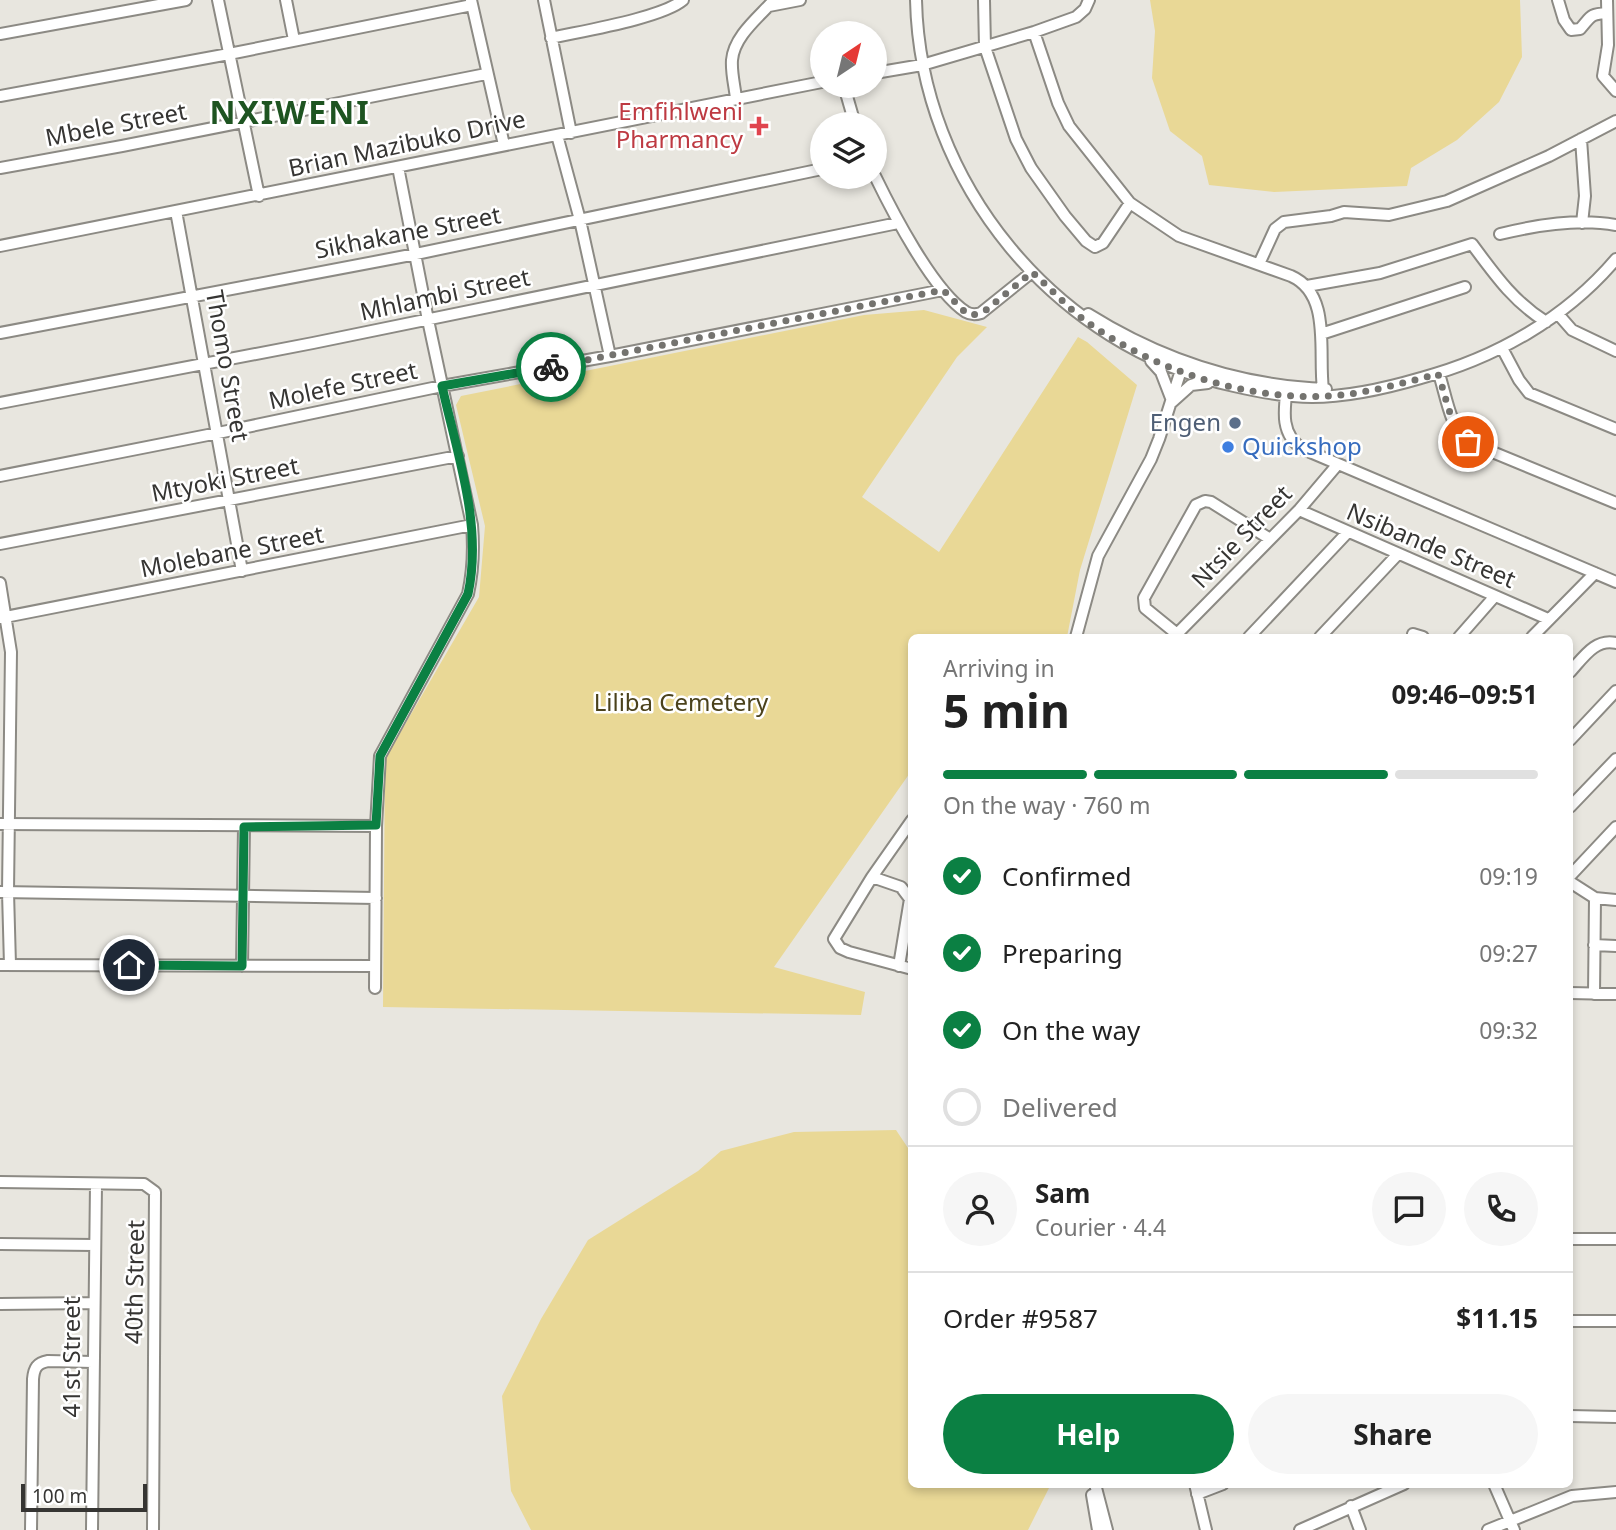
<!DOCTYPE html>
<meta charset="utf-8">
<style>
:root{--surface:#fff;--page:#f6f6f6;--text:#222;--muted:#767676;--line:#e0e0e0;--accent:#0b8043}
body{margin:0;font-family:"Noto Sans",sans-serif;background:var(--page);color:var(--text);height:100vh;display:flex;flex-direction:column;font-size:26px;white-space:nowrap}
*{box-sizing:border-box;margin:0}
p{font-size:23px;color:var(--muted)}
.icon{flex:none;width:38px;height:38px;fill:none;stroke:currentColor;stroke-width:2;stroke-linecap:round;stroke-linejoin:round}
.map{position:relative;flex:1;overflow:hidden}
.side{position:absolute;left:908px;top:634px;width:665px;height:854px;display:flex;flex-direction:column;background:var(--surface);border-radius:10px;box-shadow:0 4px 10px #0003}
.side>*{flex:none}
.needle{width:46px;rotate:35deg}
.fabs{position:absolute;left:810px;top:21px;display:grid;gap:14px}
.fabs a{display:grid;place-items:center;width:77px;height:77px;border-radius:50%;background:var(--surface);box-shadow:0 4px 10px #0003;font-size:35px}
.scale{position:absolute;left:21px;bottom:18px;width:126px;box-sizing:border-box;padding-left:7px;border:4px solid #363533;border-top:0;font-size:19px;line-height:24px;white-space:nowrap;color:#363533;-webkit-text-stroke:5px #fff;paint-order:stroke}
.pin{position:absolute;display:grid;place-items:center;width:60px;height:60px;color:#fff;margin:-30px;border:4px solid #fff;border-radius:50%;box-shadow:0 2px 7px #0007}
.courier{position:absolute;display:grid;place-items:center;width:70px;height:70px;margin:-35px;border:5px solid #0b8043;border-radius:50%;background:#fff;color:#222;box-shadow:0 2px 9px #0007}
.overview em{font-style:normal;font-weight:700}
.overview div{display:flex;flex-direction:column-reverse}
.overview{display:flex;align-items:center;justify-content:space-between;height:119px;padding:0 35px}
h1{font-size:46px;font-weight:700;line-height:52px}
.bar{display:grid;grid-template-columns:repeat(4,1fr);gap:10px 7px;align-content:center;height:84px;padding:0 35px}
.bar i{height:9px;border-radius:5px;background:var(--line)}
.bar .selected{background:var(--accent)}
.bar p{grid-column:span 4}
.line{display:flex;align-items:center;gap:18px;padding:0 35px;border-top:2px solid var(--line)}
.line div{flex:1}
.round{display:grid;place-items:center;flex:none;width:74px;height:74px;border-radius:37px;background:var(--page)}
ol{padding:0 35px;list-style:none}
li{display:flex;align-items:center;gap:21px;height:77px}
li p{margin-inline-start:auto}
li .icon{padding:7px;border-radius:50%;background:var(--accent);color:#fff;stroke-width:4}
li:last-child{color:var(--muted)}
li i{width:38px;height:38px;border:4px solid var(--line);border-radius:50%}
.primary-button{display:flex;gap:14px;margin-top:auto;padding:14px 35px}
.primary-button a{flex:1;height:80px;border-radius:42px;background:var(--accent);color:#fff;font-size:28px;font-weight:700;line-height:80px;text-align:center}
.primary-button a+a{background:var(--page);color:var(--text)}
.map>svg:first-child{display:block}
</style>
<div class="map">
<svg width="1616" height="1530" viewBox="0 0 1616 1530">
<rect width="100%" height="100%" fill="#e8e6df"/>
<path fill="#e9d896" d="M1150,0H1520L1522,57L1499,102L1457,140L1411,168L1407,186L1274,192L1209,185L1202,156L1170,131L1152,78L1155,31Z
M924,310L987,327L957,357L862,497L939,552L1078,337L1087,342L1137,385L1080,570L1067,637H912V770L774,967L865,992L861,1015L383,1007L385,759L479,597L485,526L456,405L461,396L864,315Z
M896,1130L912,1154V1484H1051L1028,1530H531L511,1491L502,1396L541,1319L588,1240L698,1171L721,1151L794,1132Z"/>
<g fill="none" stroke-linecap="round" stroke-linejoin="round">
<defs>
<path id="minor" d="M218,0L259,196
M286,0L294,40
M471,0L504,145
M544,0L571,133
M916,0C920,183 1056,347 1234,386C1260,392 1286,397 1312,397C1348,397 1387,388 1421,378C1496,358 1566,318 1616,259
M984,0L985,47L1016,139L1031,168L1065,216L1086,241L1095,247L1103,243L1130,203
M1558,0L1564,20L1571,30L1580,29C1591,17 1589,14 1607,13
M1607,0L1608,45L1603,76L1616,91
M769,6L800,0
M1034,32L1058,103L1069,126L1130,203L1179,236L1291,276C1332,294 1318,353 1323,389
M0,34L186,0
M551,38C582,31 662,18 683,0
M875,73L922,65L1034,32L1076,17L1085,9L1089,0
M844,86L855,124
M0,96L229,54L472,5
M736,99C735,87 731,73 732,60C734,36 759,17 774,0
M557,135L580,220L610,356
M1581,139L1585,196L1582,223
M0,168L122,146L486,74
M875,176C892,211 933,291 966,312C971,315 975,315 981,313L1032,272
M176,211L242,571
M1500,234C1537,225 1578,218 1616,225
M0,246L822,82
M1259,264L1275,229L1284,222L1331,216L1344,212L1389,215L1447,201L1549,156L1616,121
M1307,286L1380,273L1472,244C1495,275 1513,301 1546,322
M1088,314C1160,359 1241,386 1326,389
M1558,314L1572,330L1616,351
M0,333L416,254L822,169
M1321,334L1465,287
M1502,348L1519,380L1529,393L1616,429
M1151,361L1161,372L1171,398
M1439,374C1446,395 1450,428 1468,442L1616,503
M1287,387C1284,410 1280,435 1303,449L1616,582
M1172,402L1191,385L1208,383
M0,403L313,343L898,223
M0,476L218,433L442,386L610,356L943,290
M1299,510L1548,619
M0,544L458,456
M0,583L11,652L8,892L10,965
M0,618L472,525
M1177,634L1145,608L1144,598L1196,505L1205,501L1211,502L1270,539
M1413,634L1423,637
M1076,637L1098,556L1151,459L1159,439L1182,367
M1174,637L1299,510L1338,464
M1249,637L1347,533
M1320,637L1398,554
M1459,637L1495,596
M1532,637L1595,573
M1570,672C1583,658 1595,638 1616,643
M1570,740L1616,691
M1570,807L1616,759
M912,820L872,877L834,939L840,948L849,952L912,969
M0,824L376,826
M1570,876L1616,827
M872,877L901,887L910,899L899,966
M1570,882L1595,898L1616,900
M0,892L376,898
M1594,945L1616,946
M0,965L375,966
M242,966L244,827
M375,988L376,826L380,756L468,594C473,571 474,549 472,525L428,320L398,167
M1570,993L1616,994
M1594,994L1595,898
M0,1182L144,1184L155,1192L153,1530
M1570,1239H1616
M0,1244L94,1245
M0,1304L93,1303
M1570,1321H1616
M1570,1416L1616,1417
M1095,1484L1107,1530
M1195,1484L1206,1530
M1494,1484L1514,1530
M1197,1494L1223,1484
M1092,1495L1098,1530
M1351,1506L1360,1530
M31,1530L33,1379C34,1368 37,1363 48,1361L93,1362
M92,1530L96,1184
M1300,1530L1404,1484
M1488,1530L1572,1496L1616,1492"/>
</defs>
<use href="#minor" stroke="#8c8a84" stroke-width="14"/>
<use href="#minor" stroke="#fff" stroke-width="10"/>
</g>
<g fill="none" stroke-linecap="round" stroke-linejoin="round">
<path stroke="#74736f" stroke-width="7" stroke-dasharray="0 12.6" d="M551,367L943,290L966,313L973,315L986,310L1032,272C1050,288 1068,308 1087,322C1154,370 1246,401 1329,396C1365,394 1403,383 1438,374C1446,395 1450,428 1468,442"/>
<path stroke="#0b8043" stroke-width="9" d="M129,965L242,966L244,827L376,825L380,756L468,594C483,525 457,454 442,386L551,367"/>
</g>
<path fill="#e0444e" stroke="#fff" stroke-width="2.5" d="M755.5 115.5h7v7h7v7h-7v7h-7v-7h-7v-7h7z"/>
<circle fill="#5c6f8a" stroke="#fff" stroke-width="2.5" cx="1235" cy="423" r="7"/>
<circle fill="#3f7fe0" stroke="#fff" stroke-width="2.5" cx="1228" cy="447" r="7"/>
<g text-anchor="middle" stroke-width="5" stroke-linejoin="round" paint-order="stroke">
<g font-size="24" fill="#be3a42" stroke="#fff" text-anchor="end">
<text x="743" y="120">Emfihlweni<tspan x="743" dy="28">Pharmancy</tspan></text>
</g>
<g font-size="24" fill="#363533" stroke="#fff">
<text transform="translate(116 125) rotate(-11)" y="8">Mbele Street</text>
<text transform="translate(407 144) rotate(-12)" y="8">Brian Mazibuko Drive</text>
<text transform="translate(408 233) rotate(-11)" y="8">Sikhakane Street</text>
<text transform="translate(445 295) rotate(-12)" y="8">Mhlambi Street</text>
<text transform="translate(227 366) rotate(80)" y="8">Thomo Street</text>
<text transform="translate(343 386) rotate(-12)" y="8">Molefe Street</text>
<text transform="translate(225 480) rotate(-11)" y="8">Mtyoki Street</text>
<text transform="translate(1242 537) rotate(-46)" y="8">Ntsie Street</text>
<text transform="translate(1431 546) rotate(23)" y="8">Nsibande Street</text>
<text transform="translate(232 552) rotate(-11)" y="8">Molebane Street</text>
<text transform="translate(135 1282) rotate(-89)" y="8">40th Street</text>
<text transform="translate(72 1357) rotate(-90)" y="8">41st Street</text>
</g>
<g font-size="24" fill="#4e5e75" stroke="#fff" text-anchor="end">
<text x="1221" y="431">Engen</text>
</g>
<g font-size="24" fill="#366cbe" stroke="#fff" text-anchor="start">
<text x="1242" y="455">Quickshop</text>
</g>
<g font-size="24" fill="#4b421c" stroke="#fff">
<text x="681" y="711">Liliba Cemetery</text>
</g>
<g font-size="32" font-weight="bold" letter-spacing="2" fill="#1e5421" stroke="#fff">
<text x="290" y="124">NXIWENI</text>
</g>
</g>
</svg>
<div class="fabs">
<a><svg class="needle" viewBox="-14 -14 28 28"><path d="M0-13l5 13h-10z" fill="#e53935"/><path d="M0 13l5-13h-10z" fill="#767676"/></svg></a>
<a><svg class="icon" aria-label="layers" viewBox="0 0 24 24"><path d="M12 4l9 5-9 5-9-5zM3 14l9 5 9-5"/></svg></a>
</div>
<div class="scale">100 m</div>
<div class="pin" style="left:1468px;top:442px;background:#ea580c"><svg class="icon" aria-label="bag" viewBox="0 0 24 24"><path d="M5 8h14l-1 12H6zM9 8a3 3 0 0 1 6 0"/></svg></div>
<div class="pin" style="left:129px;top:965px;background:#1f2937"><svg class="icon" aria-label="home" viewBox="0 0 24 24"><path d="M3 11l9-7 9 7M6 9v11h12V9"/></svg></div>
<div class="courier" style="left:551px;top:367px"><svg class="icon" aria-label="bike" viewBox="0 0 24 24"><circle cx="6" cy="16" r="4"/><circle cx="18" cy="16" r="4"/><path d="M6 16l4-8h5l3 8M10 8l3 8H6M13 5h3"/></svg></div>
<section class="side">
<div class="overview"><div><h1>5 min</h1><p>Arriving in</p></div><em>09:46–09:51</em></div>
<div class="bar"><i class="selected"></i><i class="selected"></i><i class="selected"></i><i></i><p>On the way · 760 m</p></div>
<ol>
<li><svg class="icon" aria-label="check" viewBox="0 0 24 24"><path d="M5 12l5 5 9-10"/></svg>Confirmed<p>09:19</p></li>
<li><svg class="icon" aria-label="check" viewBox="0 0 24 24"><path d="M5 12l5 5 9-10"/></svg>Preparing<p>09:27</p></li>
<li><svg class="icon" aria-label="check" viewBox="0 0 24 24"><path d="M5 12l5 5 9-10"/></svg>On the way<p>09:32</p></li>
<li><i></i>Delivered</li>
</ol>
<div class="line" style="height:126px"><a class="round"><svg class="icon" aria-label="person" viewBox="0 0 24 24"><circle cx="12" cy="8" r="4"/><path d="M4 21q1-7 8-7t8 7"/></svg></a><div><b>Sam</b><p>Courier · 4.4</p></div><a class="round"><svg class="icon" aria-label="chat" viewBox="0 0 24 24"><path d="M4 5h16v11H9l-5 4z"/></svg></a><a class="round"><svg class="icon" aria-label="phone" viewBox="0 0 24 24"><path d="M5 4h4l2 5-3 2q2 4 5 5l2-3 5 2v4C11 20 4 13 5 4z"/></svg></a></div>
<div class="line" style="height:91px"><div>Order #9587</div><b>$11.15</b></div>
<div class="primary-button"><a>Help</a><a>Share</a></div>
</section>
</div>
